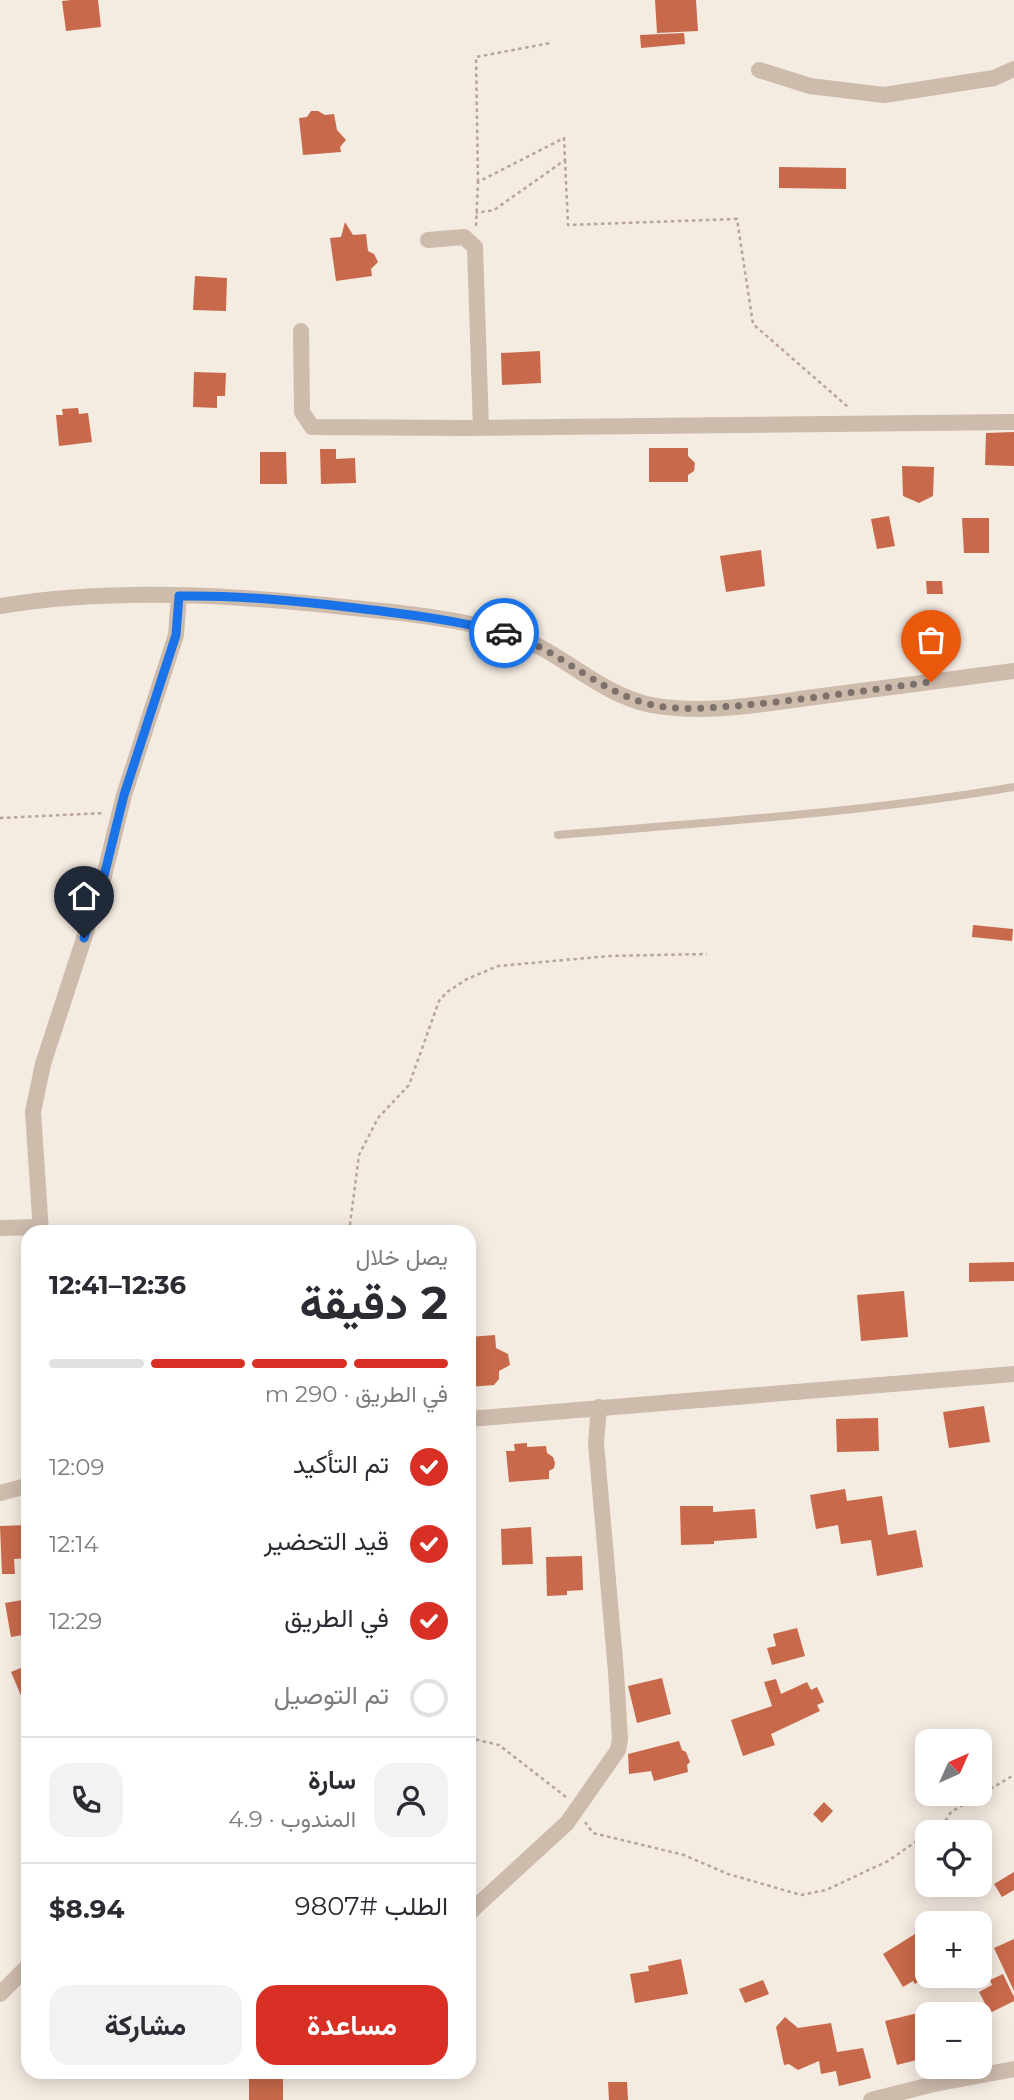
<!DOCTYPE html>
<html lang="ar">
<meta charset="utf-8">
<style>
:root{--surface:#fff;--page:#f2f2f3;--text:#2b2b33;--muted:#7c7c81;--line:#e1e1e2;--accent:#d93025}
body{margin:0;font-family:Montserrat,Vazirmatn,sans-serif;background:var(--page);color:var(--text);direction:rtl;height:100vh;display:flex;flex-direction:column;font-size:26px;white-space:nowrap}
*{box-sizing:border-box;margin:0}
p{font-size:23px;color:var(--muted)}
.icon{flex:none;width:38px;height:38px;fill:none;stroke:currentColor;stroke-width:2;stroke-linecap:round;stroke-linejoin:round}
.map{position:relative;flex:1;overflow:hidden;direction:ltr}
.side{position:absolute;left:21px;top:1225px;width:455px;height:854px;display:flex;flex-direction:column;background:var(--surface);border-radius:21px;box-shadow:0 4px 18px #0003;direction:rtl}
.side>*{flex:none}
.needle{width:46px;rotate:45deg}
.buttons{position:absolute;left:915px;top:1729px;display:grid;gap:14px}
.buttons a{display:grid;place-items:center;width:77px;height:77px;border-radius:14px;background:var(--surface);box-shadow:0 4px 18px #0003;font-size:35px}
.pin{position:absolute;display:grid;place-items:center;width:60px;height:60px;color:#fff;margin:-72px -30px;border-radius:50% 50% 50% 0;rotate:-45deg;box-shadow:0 0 7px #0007}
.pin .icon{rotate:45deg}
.courier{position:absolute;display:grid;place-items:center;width:70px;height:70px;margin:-35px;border:5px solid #1a73e8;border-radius:50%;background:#fff;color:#222;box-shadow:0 2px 9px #0007}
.overview em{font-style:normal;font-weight:700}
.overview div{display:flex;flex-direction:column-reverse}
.overview{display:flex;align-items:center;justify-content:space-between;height:119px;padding:0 28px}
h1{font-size:46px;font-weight:700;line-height:52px}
.bar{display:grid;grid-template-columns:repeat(4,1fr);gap:10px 7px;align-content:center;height:84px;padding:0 28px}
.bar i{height:9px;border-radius:5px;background:var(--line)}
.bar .active{background:var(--accent)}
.bar p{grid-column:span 4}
.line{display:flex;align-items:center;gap:18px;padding:0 28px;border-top:2px solid var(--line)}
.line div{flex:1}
.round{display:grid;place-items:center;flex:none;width:74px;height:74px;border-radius:21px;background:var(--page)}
ol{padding:0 28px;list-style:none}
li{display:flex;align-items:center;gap:21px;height:77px}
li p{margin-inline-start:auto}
li .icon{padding:7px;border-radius:50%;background:var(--accent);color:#fff;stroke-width:4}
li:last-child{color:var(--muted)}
li i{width:38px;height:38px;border:4px solid var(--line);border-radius:50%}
.button{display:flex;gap:14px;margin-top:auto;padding:14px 28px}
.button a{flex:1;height:80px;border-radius:21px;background:var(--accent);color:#fff;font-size:28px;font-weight:700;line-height:80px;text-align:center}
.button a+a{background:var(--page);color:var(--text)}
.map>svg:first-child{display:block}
</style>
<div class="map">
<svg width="1014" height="2100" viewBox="0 0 1014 2100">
<rect width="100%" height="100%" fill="#f4ebe1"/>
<path fill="#c8694b" d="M71,0H98L101,27L66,31L62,1Z
M655,0H696L698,31L657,33Z
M684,33L685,44L641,48L640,35Z
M311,111H318L325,115L334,114L337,130L346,140L340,147L341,152L303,155L299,118L307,117Z
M779,167L846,168V189L779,188Z
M345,222L353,235L366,234L368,251L374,254L378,262L371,269L372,276L336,281L330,238L341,237Z
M195,276L227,278L226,311L193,310Z
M540,351L541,383L502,385L501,353Z
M194,372L226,373L225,396H217V408L193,407Z
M78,408L79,414L88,413L92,442L59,446L56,415H63L62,409Z
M1014,432V466L985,465L986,433Z
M649,448H688V456L695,463L694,471L688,475V482H649Z
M320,449H336V459L355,458L356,483L321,484Z
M260,452H286L287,484H260Z
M902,466L934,467L933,496L919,503L903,496Z
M889,516L895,546L877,549L871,519Z
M962,518H989V553H964Z
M761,550L765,586L726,592L720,556Z
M926,581H942L943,594H927Z
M973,925L1013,929L1012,941L972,937Z
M1014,1262V1281L969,1282V1263Z
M904,1291L908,1337L861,1341L857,1295Z
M495,1335L496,1348L508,1354L510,1365L499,1371V1379L494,1385L469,1387V1337Z
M984,1406L990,1442L949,1448L943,1412Z
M878,1418L879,1451L837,1452L836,1419Z
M527,1443V1447L546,1446L547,1453L553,1457L555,1463L554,1468L549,1471V1479L509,1482L506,1451H515L514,1444Z
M845,1489L847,1501L882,1496L888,1535L916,1530L923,1567L877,1576L871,1540L841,1544L838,1525L816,1529L810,1495Z
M680,1506H713V1512L755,1509L757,1538L714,1541V1544L681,1545Z
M28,1525V1558L14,1559L15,1574H2L0,1526Z
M531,1527L533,1564L502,1565L501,1529Z
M582,1556L583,1590L567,1591V1595L547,1596L546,1557Z
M28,1599V1634L11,1637L5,1603Z
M797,1628L805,1656L772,1665L767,1648L776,1646L773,1634Z
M28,1665V1712L11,1672Z
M662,1678L671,1714L637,1723L628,1686Z
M776,1679L781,1694L807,1682L811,1690L817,1687L824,1702L817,1705L820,1711L771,1734L775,1745L743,1756L731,1720L772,1706L764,1682Z
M679,1741L682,1750L686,1752L690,1762L687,1765L688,1772L654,1781L651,1771L629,1774L628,1754Z
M824,1802L833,1811L822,1823L813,1814Z
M1014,1872V1890L1002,1897L994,1884Z
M915,1934L928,1955V1976L915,1984L913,1981L903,1987L883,1954Z
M1014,1939V1991L994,1948Z
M681,1959L688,1994L635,2003L630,1974L649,1971L648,1966Z
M1003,1974L1014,1997V2001L990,2013L979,1992L992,1985L990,1980Z
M763,1980L769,1994L745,2003L739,1989Z
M918,2013L928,2057L897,2065L885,2021Z
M785,2017L798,2028L831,2023L837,2052L863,2048L871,2078L839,2086L836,2071L821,2074L819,2061L798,2070L789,2064L784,2065L776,2027Z
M249,2072H283V2100H249Z
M608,2082H627L628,2100H609Z"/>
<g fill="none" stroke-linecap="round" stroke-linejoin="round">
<path stroke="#b9a596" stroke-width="2.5" stroke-dasharray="3.5 3.5" stroke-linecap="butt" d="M565,160L568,225L737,219L753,324L848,407
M478,182L476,57L550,43
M476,226L478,182L564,138L565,160L494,210L476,213
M0,818L105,813
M349,1232L359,1155L378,1118L409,1085L439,1001L447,992L467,979L498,966L609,956L707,954
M469,1738L499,1745L566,1797
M585,1822L593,1833L684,1855L728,1874L801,1895L826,1890L888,1861L928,1833
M928,1832L944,1823L951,1812L1014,1775"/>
<path stroke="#cdbbac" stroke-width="8" d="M558,835C710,822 863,813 1014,787"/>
<path stroke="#cdbbac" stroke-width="16" d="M759,70L810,86L884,95L994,78L1014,69
M428,240L464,237L475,247L481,428
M301,331L302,412L312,427L467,428L1014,422
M0,606C116,587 237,595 354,608C405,613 460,619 510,634C560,650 598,694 651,705C704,715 762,704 815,697C881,688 948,680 1014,671
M0,1228L40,1227
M41,1232L33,1112L43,1064L103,880L124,795L176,635L179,596
M469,1419L1014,1374
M0,1493L23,1487L28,1483
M469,1913L567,1823L618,1750L620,1739L616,1672L596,1443L599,1407
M0,1994L28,1966
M871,2100L934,2084L1014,2069"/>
</g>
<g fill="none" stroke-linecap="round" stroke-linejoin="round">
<path stroke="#7c716b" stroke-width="7" stroke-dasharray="0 12.6" d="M504,633C555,646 595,690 648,704C676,711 706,708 734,706C799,701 865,690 931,682"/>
<path stroke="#1a73e8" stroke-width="9" d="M84,938L103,880L124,795L176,635L179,596C238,595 297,601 356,608C406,614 456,620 504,633"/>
</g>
</svg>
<div class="buttons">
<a><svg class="needle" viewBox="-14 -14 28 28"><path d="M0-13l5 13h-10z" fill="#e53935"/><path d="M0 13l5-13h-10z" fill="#7c7c81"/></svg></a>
<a><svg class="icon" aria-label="locate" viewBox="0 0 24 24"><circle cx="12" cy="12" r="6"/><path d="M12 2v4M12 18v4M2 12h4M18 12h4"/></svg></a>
<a>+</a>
<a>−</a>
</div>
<div class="pin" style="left:931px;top:682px;background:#ea580c"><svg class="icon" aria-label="bag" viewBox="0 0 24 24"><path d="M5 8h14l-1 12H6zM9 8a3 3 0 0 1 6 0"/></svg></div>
<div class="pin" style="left:84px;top:938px;background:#1f2937"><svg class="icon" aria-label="home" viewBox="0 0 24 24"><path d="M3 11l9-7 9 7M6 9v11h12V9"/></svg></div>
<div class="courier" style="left:504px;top:633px"><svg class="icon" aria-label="car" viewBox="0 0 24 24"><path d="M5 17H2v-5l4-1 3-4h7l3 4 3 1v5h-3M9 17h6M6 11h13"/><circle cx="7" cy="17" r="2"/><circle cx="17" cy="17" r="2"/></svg></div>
<section class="side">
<div class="overview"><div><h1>2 دقيقة</h1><p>يصل خلال</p></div><em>12:36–12:41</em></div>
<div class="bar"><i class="active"></i><i class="active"></i><i class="active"></i><i></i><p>في الطريق · 290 m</p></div>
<ol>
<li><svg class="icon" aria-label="check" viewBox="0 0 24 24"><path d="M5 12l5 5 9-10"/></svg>تم التأكيد<p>12:09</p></li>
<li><svg class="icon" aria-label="check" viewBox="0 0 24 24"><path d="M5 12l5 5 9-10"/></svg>قيد التحضير<p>12:14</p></li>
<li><svg class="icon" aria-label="check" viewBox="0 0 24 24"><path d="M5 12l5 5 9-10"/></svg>في الطريق<p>12:29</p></li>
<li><i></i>تم التوصيل</li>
</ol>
<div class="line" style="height:126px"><a class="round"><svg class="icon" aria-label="person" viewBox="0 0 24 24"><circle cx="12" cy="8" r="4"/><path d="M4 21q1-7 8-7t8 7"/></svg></a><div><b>سارة</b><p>المندوب · 4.9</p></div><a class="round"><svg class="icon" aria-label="phone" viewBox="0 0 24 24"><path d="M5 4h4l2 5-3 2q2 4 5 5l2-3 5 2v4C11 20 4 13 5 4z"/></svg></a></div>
<div class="line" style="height:91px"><div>الطلب #9807</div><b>$8.94</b></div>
<div class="button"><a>مساعدة</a><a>مشاركة</a></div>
</section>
</div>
